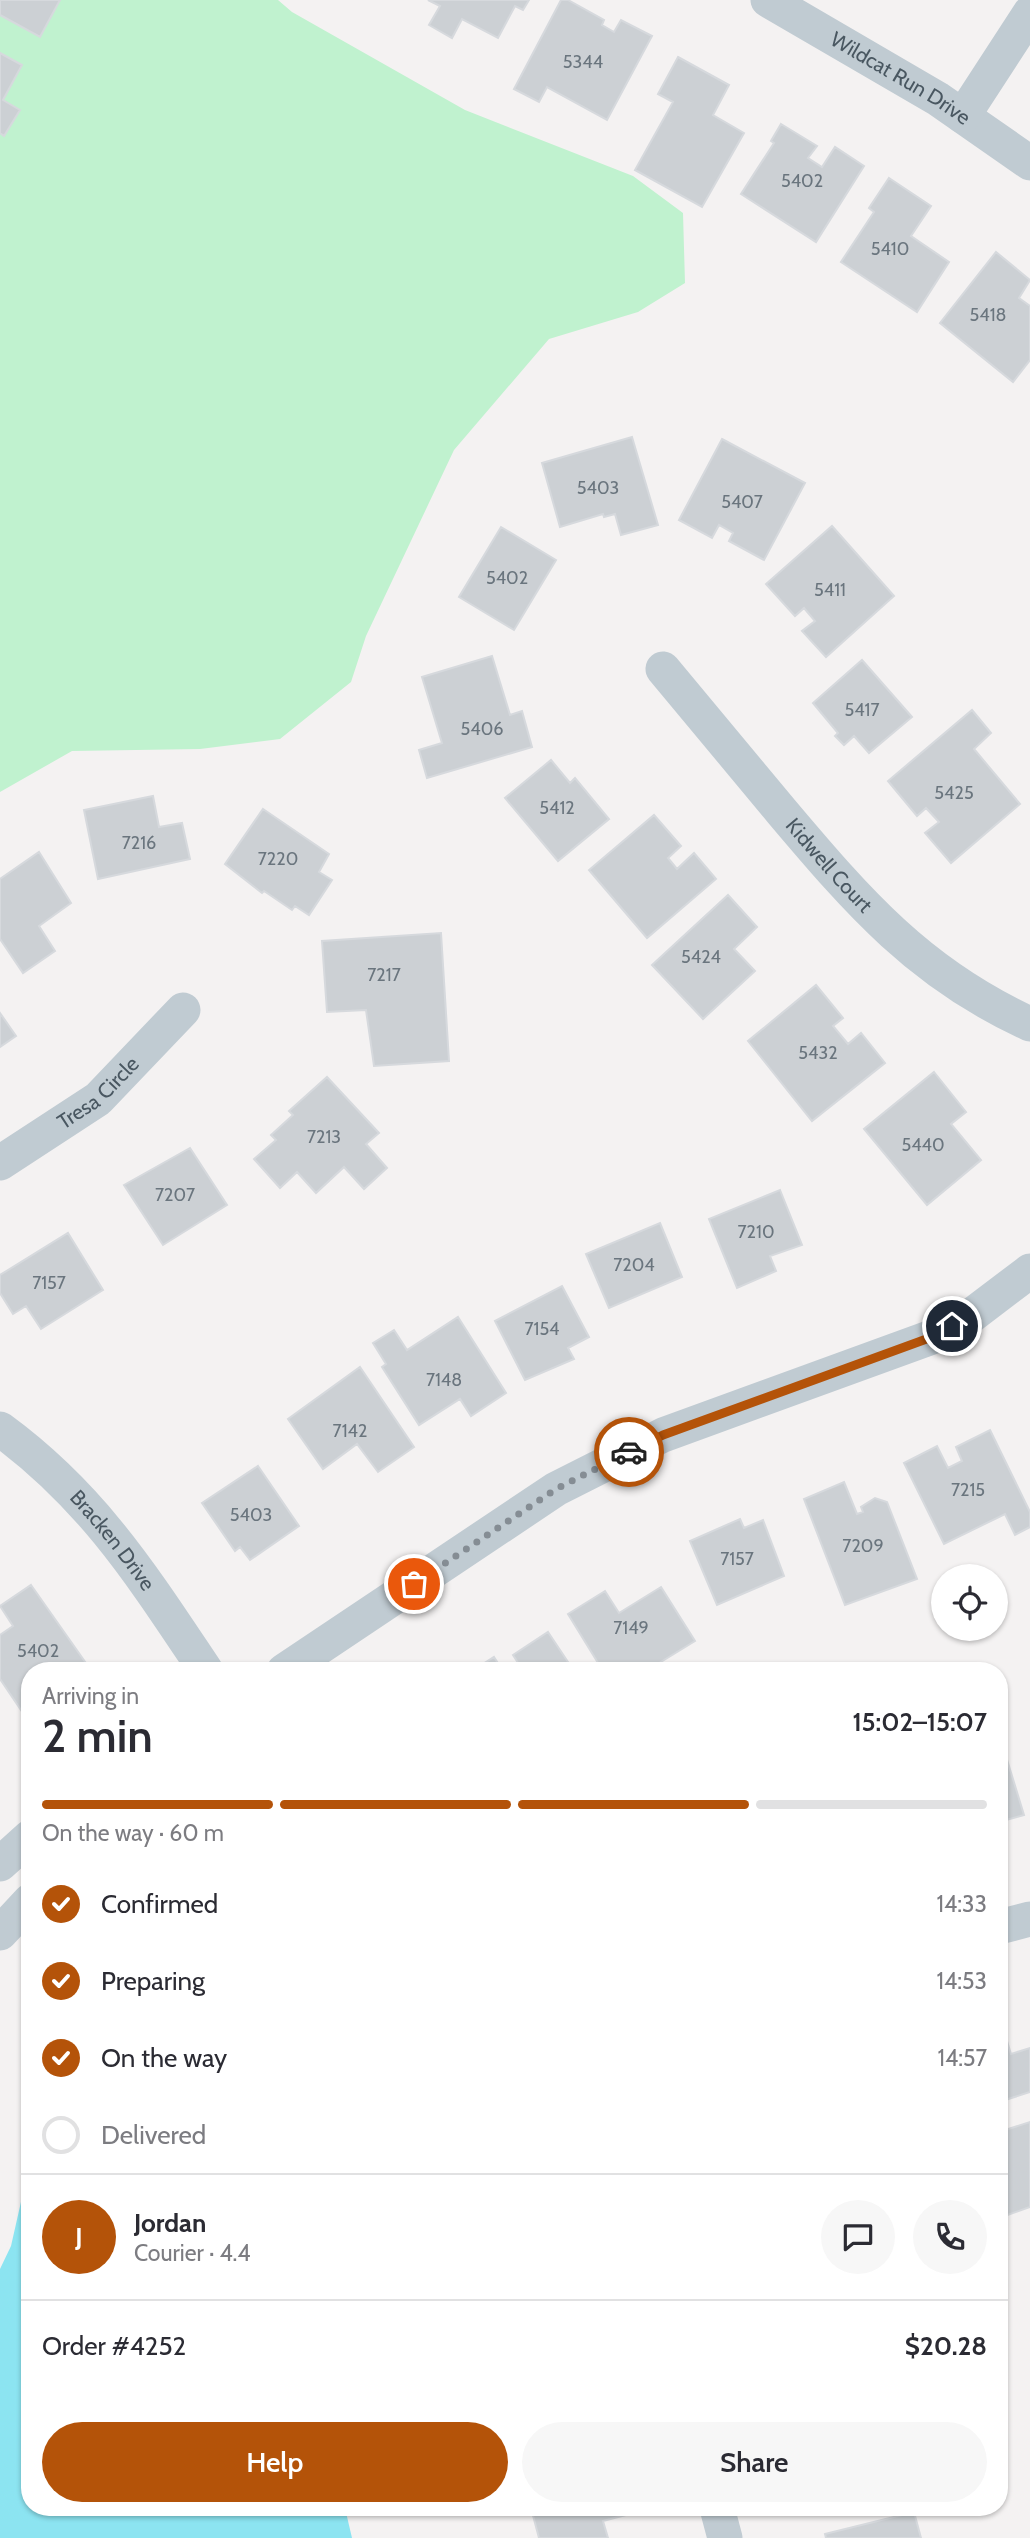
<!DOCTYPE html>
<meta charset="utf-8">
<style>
:root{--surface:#fff;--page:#f7f7f7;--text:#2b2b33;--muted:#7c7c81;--line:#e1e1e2;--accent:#b45309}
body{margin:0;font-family:Cabin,sans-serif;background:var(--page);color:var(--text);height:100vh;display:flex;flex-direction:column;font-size:26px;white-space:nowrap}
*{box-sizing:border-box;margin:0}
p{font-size:23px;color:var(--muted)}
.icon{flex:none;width:38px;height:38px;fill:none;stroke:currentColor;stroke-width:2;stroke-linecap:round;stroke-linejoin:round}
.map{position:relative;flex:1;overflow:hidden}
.drawer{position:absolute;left:21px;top:1662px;width:987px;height:854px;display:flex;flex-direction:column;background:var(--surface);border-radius:28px;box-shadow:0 2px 5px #0004}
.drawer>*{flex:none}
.tools{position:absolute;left:931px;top:1564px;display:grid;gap:14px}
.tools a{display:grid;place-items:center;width:77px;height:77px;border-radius:50%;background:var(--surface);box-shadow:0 2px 5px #0004;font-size:35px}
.pin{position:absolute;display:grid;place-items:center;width:60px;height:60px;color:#fff;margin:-30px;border:4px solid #fff;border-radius:50%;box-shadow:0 2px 7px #0007}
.courier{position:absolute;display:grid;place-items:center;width:70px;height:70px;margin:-35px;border:5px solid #b45309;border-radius:50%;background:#fff;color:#222;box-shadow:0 2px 9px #0007}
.summary em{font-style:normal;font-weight:600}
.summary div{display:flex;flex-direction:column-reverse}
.summary{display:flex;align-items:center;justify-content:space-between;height:119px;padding:0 21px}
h1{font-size:46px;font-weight:600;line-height:52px}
.bar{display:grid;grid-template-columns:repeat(4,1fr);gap:10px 7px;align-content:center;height:84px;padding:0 21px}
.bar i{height:9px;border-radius:5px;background:var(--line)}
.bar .active{background:var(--accent)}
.bar p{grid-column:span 4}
.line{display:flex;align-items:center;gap:18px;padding:0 21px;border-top:2px solid var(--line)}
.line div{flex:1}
.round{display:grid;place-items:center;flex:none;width:74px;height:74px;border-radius:37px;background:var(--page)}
ol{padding:0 21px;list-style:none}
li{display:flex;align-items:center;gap:21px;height:77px}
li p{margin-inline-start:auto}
li .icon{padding:7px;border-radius:50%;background:var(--accent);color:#fff;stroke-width:4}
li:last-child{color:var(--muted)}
li i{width:38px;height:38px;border:4px solid var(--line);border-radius:50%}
.cta{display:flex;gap:14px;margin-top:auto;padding:14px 21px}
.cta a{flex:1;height:80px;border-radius:42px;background:var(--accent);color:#fff;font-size:28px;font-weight:600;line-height:80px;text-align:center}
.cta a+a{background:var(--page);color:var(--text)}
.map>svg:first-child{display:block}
</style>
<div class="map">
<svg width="1030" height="2538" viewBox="0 0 1030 2538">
<rect width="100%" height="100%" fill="#f4f2f2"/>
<path fill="#c0f2cf" d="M0,0H278L292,12L465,110L633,176L683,213L685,283L638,312L549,339L454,450L366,636L351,682L280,739L200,749L72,751L0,792Z"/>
<path fill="#8ce4f1" d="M30,2162V2508H345L352,2538H0V2269L11,2246Z"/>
<path fill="#ccd0d4" stroke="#d6d9dd" stroke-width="2" d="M0,0H60L40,37L0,15Z
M428,0H529L523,10L515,6L498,38L462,19L452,38L429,25L440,6Z
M561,0H568L604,20L602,25L614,32L621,20L652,36L607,120L547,87L539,102L514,89Z
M0,53L22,65L3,100L20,110L4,136L0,133Z
M678,57L729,85L713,115L744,133L702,207L635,170L673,102L658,94Z
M781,124L817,146L808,158L822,167L835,147L864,166L816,242L741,194L774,143L771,141Z
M889,178L931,206L911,236L949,262L917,312L841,262L874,212L869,208Z
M996,252L1030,280L1019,298L1030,306V360L1013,382L940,323Z
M632,437L658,525L621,535L615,514L604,517L603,514L560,527L542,463Z
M722,439L805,483L764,560L729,541L733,533L719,525L712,538L679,520Z
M832,526L894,596L826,657L802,631L815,621L804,608L795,616L766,584Z
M501,527L556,560L514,630L459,597Z
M492,656L510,715L522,711L532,747L427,778L419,750L442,743L422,677Z
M862,660L912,717L869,753L854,736L844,745L835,736L838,733L813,703Z
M972,710L991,733L974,749L1020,804L951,863L925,833L939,822L926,808L917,816L888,781Z
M551,760L570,783L575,778L609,819L558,861L505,798Z
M153,796L159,827L182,823L190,859L98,879L84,810Z
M263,809L329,854L319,872L332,880L309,915L295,906L292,910L264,891L262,893L225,864Z
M654,815L681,846L668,858L677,869L694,853L716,879L647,938L589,870Z
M39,852L71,903L39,926L55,951L23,973L0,939V879Z
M728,895L757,927L734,949L755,971L703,1019L652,965Z
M441,933L449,1061L374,1066L366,1010L327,1012L322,941Z
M816,985L843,1018L833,1026L848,1044L861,1033L885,1063L812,1121L748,1041Z
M0,1013L16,1036L0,1047Z
M934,1072L966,1112L951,1124L981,1160L927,1205L864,1129Z
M327,1077L379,1133L366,1144L387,1168L364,1189L344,1167L316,1193L297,1172L280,1188L254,1159L276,1140L271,1135L293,1115L289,1111Z
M190,1148L227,1205L163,1245L124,1185Z
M780,1190L802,1245L770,1256L776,1271L737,1288L709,1219Z
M660,1223L682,1277L609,1308L586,1254Z
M68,1233L103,1290L41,1329L26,1306L13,1314L0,1293V1275Z
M562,1286L589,1337L568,1348L574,1359L525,1380L495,1321Z
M458,1317L506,1393L471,1416L460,1399L419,1425L382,1367L386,1364L373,1343L394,1330L407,1350Z
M360,1367L414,1447L378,1472L357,1444L323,1469L288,1419Z
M990,1430L1030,1512V1527L1015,1535L1005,1514L944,1544L904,1463L937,1446L948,1468L962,1461L956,1447Z
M258,1466L299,1526L250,1560L240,1547L235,1551L202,1503Z
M844,1482L857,1514L863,1512L861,1507L875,1498L887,1502L917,1579L845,1605L804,1499Z
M740,1519L744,1528L763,1520L784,1576L717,1605L690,1541Z
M31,1585L88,1666L81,1671H30V1708L23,1713L0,1679V1635L13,1626L0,1606Z
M661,1587L695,1641L646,1671H603L568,1614L605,1591L619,1613Z
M548,1632L574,1671H519L522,1669L513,1655Z
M494,1657L503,1671H472Z
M1005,1753L1024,1815L999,1822V1754Z
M1002,2025L1011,2054L1030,2048V2092L999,2102Z
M1030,2122V2207L999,2218V2132Z
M531,2508H625L626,2515L603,2521L608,2538H539Z
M914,2512L921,2538H826L825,2534Z"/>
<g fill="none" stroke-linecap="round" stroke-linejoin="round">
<g stroke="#c0cbd2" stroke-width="35">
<path id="s1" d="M768,0L938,99L1030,163"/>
<path d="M963,116L1030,13"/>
<path id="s2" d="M663,669C702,716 742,764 782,812C858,902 920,974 1030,1024"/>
<path id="s3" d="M0,1163L98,1099L183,1010"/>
<path id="s4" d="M0,1429C93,1497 143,1577 206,1671"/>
<path d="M284,1671L556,1489L663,1435L932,1337L972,1315L1030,1271"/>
<path d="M0,1864L30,1837"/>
<path d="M999,1927L1030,1919"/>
<path d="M0,1933L30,1901"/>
<path d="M717,2508L725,2538"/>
</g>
</g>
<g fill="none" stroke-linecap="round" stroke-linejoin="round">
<path stroke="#858d94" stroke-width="7" stroke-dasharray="0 12.6" d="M414,1584L556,1489L629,1452"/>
<path stroke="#b45309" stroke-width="9" d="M629,1452L663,1435L932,1337L952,1326"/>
</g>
<g text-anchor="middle" stroke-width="5" stroke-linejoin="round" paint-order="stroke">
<g font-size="18" fill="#6a757e">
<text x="583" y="68">5344</text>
<text x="802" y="187">5402</text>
<text x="890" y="255">5410</text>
<text x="988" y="321">5418</text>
<text x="598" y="494">5403</text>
<text x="742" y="508">5407</text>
<text x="507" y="584">5402</text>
<text x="830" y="596">5411</text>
<text x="862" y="716">5417</text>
<text x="482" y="735">5406</text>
<text x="954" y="799">5425</text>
<text x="557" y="814">5412</text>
<text x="139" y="849">7216</text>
<text x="278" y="865">7220</text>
<text x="701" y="963">5424</text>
<text x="384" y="981">7217</text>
<text x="818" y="1059">5432</text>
<text x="324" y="1143">7213</text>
<text x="923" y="1151">5440</text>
<text x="175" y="1201">7207</text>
<text x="756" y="1238">7210</text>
<text x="634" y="1271">7204</text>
<text x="49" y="1289">7157</text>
<text x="542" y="1335">7154</text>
<text x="444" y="1386">7148</text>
<text x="350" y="1437">7142</text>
<text x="968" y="1496">7215</text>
<text x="251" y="1521">5403</text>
<text x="863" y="1552">7209</text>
<text x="737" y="1565">7157</text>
<text x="631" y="1634">7149</text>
<text x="38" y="1657">5402</text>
</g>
<g font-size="21" fill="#495761" stroke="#fff">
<text dy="7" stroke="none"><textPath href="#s1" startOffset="154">Wildcat Run Drive</textPath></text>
<text dy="7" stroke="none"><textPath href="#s2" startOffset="257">Kidwell Court</textPath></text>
<text dy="7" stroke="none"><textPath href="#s3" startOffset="121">Tresa Circle</textPath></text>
<text dy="7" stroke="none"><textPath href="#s4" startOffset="159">Bracken Drive</textPath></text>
</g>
</g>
</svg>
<div class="tools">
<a><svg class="icon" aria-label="locate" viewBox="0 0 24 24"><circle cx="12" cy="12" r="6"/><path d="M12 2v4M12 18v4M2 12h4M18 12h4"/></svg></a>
</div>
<div class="pin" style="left:414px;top:1584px;background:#ea580c"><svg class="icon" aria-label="bag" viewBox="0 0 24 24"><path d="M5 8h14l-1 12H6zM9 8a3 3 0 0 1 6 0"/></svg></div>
<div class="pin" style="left:952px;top:1326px;background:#1f2937"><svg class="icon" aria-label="home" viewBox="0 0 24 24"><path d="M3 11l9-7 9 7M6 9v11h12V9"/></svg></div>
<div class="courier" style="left:629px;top:1452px"><svg class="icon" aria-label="car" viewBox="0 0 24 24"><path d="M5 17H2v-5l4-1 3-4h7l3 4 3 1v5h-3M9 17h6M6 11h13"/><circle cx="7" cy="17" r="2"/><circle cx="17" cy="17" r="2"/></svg></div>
<section class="drawer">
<div class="summary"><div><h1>2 min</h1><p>Arriving in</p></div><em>15:02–15:07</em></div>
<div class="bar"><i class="active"></i><i class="active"></i><i class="active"></i><i></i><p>On the way · 60 m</p></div>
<ol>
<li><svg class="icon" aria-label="check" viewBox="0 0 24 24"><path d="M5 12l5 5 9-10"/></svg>Confirmed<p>14:33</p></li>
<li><svg class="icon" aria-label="check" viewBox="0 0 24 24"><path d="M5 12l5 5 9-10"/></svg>Preparing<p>14:53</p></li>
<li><svg class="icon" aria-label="check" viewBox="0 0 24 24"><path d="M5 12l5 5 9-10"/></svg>On the way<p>14:57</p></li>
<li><i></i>Delivered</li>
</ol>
<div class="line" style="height:126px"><b class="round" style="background:var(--accent);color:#fff">J</b><div><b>Jordan</b><p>Courier · 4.4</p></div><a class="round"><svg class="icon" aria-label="chat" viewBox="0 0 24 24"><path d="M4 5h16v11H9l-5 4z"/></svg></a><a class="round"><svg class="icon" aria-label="phone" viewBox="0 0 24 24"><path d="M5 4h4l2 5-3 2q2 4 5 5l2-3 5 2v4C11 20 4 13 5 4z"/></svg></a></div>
<div class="line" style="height:91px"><div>Order #4252</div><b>$20.28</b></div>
<div class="cta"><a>Help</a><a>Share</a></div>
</section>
</div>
